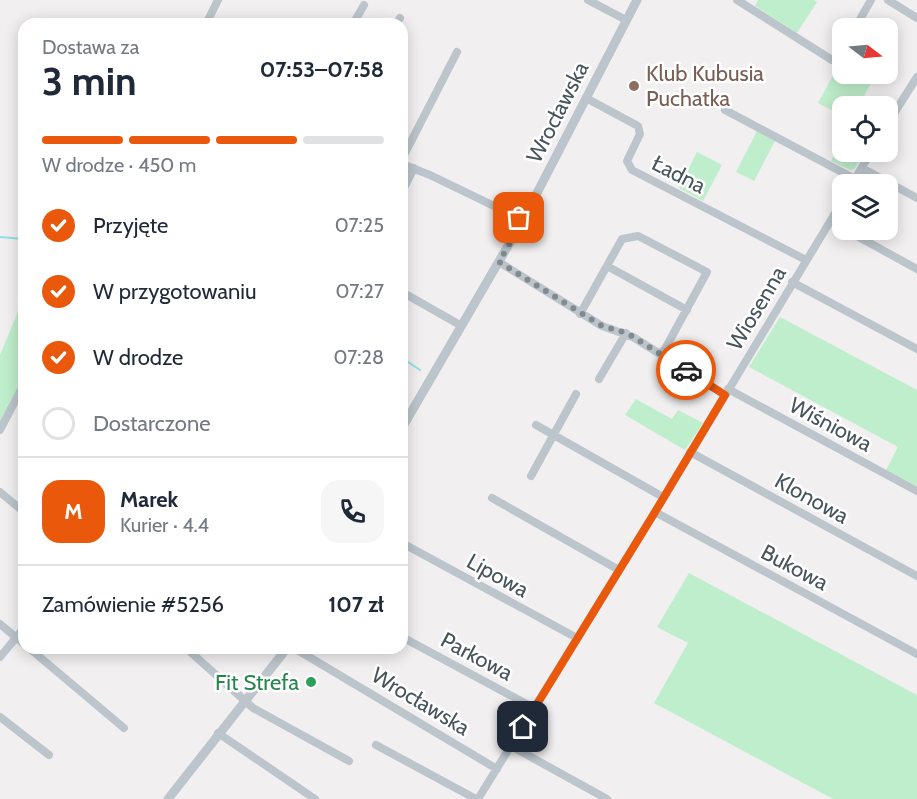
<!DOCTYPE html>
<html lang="pl">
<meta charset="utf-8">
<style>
:root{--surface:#fff;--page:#f6f6f7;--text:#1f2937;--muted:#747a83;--line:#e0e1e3;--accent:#ea580c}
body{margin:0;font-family:Cabin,sans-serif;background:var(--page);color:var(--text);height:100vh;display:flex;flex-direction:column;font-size:22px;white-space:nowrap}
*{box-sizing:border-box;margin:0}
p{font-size:20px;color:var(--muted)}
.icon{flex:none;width:33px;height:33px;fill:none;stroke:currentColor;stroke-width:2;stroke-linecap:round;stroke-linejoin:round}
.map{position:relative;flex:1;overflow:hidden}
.panel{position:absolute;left:18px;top:18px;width:390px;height:636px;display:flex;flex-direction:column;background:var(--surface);border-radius:18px;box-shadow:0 3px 15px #0003}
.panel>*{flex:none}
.needle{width:39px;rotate:106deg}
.fabs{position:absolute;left:832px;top:18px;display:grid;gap:12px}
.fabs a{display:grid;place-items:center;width:66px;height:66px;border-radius:12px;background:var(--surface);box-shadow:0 3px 15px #0003;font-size:30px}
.pin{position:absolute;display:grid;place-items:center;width:51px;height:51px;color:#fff;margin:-26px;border-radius:12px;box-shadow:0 3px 9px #0006}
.courier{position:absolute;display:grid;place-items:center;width:60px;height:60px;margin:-30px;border:4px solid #ea580c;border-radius:50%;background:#fff;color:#222;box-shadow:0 2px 8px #0007}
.headline em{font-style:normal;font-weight:700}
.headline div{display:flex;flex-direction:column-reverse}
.headline{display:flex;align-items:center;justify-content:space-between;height:102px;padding:0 24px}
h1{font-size:39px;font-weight:700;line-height:45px}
.bar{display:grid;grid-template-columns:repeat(4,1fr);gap:9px 6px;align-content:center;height:72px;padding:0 24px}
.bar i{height:8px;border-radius:4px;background:var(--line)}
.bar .selected{background:var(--accent)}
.bar p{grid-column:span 4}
.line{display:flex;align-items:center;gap:15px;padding:0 24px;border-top:2px solid var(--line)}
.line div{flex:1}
.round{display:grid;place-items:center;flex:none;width:63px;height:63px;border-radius:18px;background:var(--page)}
ol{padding:0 24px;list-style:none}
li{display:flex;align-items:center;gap:18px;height:66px}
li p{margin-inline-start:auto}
li .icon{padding:6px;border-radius:50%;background:var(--accent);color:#fff;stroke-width:4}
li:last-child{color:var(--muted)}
li i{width:33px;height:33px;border:3px solid var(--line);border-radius:50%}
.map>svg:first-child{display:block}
</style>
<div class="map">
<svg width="917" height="799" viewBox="0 0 917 799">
<rect width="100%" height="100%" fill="#f1efef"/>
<path fill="#bfeecc" d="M758,0H814L817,2L797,33L755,6Z
M840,62L843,64V74H859L872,81L862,100L859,101L856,106H843V116L818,103Z
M757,131L775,141L754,181L736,172Z
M843,138V152H865L854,169L850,170L831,161Z
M697,152L722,165L703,201L679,188Z
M24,297V377L0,424V355Z
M780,317L917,390V486L886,470L898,447L749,367Z
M636,399L672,419L678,410L703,423L685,450L625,415Z
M689,573L917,695V799H833L654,703L688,643L657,627Z"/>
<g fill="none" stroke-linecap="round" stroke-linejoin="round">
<path stroke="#8de0e9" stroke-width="2" d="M0,237L24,239
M402,358L420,370"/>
<path stroke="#bbc5cb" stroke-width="8" d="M588,0L626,20
M737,0L832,60L839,58L843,51
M888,0L917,18
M206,24L218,0
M353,24L364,5
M396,24L400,18
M855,28L871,0
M586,98L638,126L640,134L627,161L632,170L806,260
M725,110L855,179
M888,123L917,77
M402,159L457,52
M402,164L430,175L523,220
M862,168L917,198
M852,184L871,152
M402,192L414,168
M846,230L917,269
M499,262L602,326L633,337L725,395
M607,266L687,310
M792,282L917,349
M402,292L460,325
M580,314L622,239L638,236L644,239L707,272L665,349L660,354
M599,379L626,333
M728,389L917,491
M536,425L663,497
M0,430L24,384
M690,452L917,576
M531,476L576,394
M0,492L24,512
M492,498L619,570
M655,512L917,654
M402,543L577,638
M0,624L24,644
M402,637L534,708
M29,648L124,728
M186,648L253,708L349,761
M294,648L497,769
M0,657L24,628
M0,717L49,755
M218,733L315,799
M376,745L476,799
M511,746L607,799
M478,799L655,512L843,200"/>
<path stroke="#bbc5cb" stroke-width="9" d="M402,428L523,220L637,0
M168,799L287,648"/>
</g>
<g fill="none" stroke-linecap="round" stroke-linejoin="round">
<path stroke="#838a8f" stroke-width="6" stroke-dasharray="0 10.8" d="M519,218L523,220L499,262L602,326L627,333L686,370"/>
<path stroke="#ea580c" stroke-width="8" d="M523,727L655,512L725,395L686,370"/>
</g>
<circle fill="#8d6e63" stroke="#fff" stroke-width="2" cx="634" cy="86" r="6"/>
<circle fill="#2e9e5b" stroke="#fff" stroke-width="2" cx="311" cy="682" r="6"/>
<g text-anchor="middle" stroke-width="5" stroke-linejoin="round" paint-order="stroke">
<g font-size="22" fill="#785e54" stroke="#fff" text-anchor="start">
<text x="646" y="81">Klub Kubusia<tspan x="646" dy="25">Puchatka</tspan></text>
</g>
<g font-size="22" fill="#48545c" stroke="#fff">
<text transform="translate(557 112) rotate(-63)" y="8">Wrocławska</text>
<text transform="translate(679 174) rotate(27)" y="8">Ładna</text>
<text transform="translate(756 308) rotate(-59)" y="8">Wiosenna</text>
<text transform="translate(831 424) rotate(28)" y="8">Wiśniowa</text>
<text transform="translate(812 498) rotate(29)" y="8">Klonowa</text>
<text transform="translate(795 567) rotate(28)" y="8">Bukowa</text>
<text transform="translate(498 575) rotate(29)" y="8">Lipowa</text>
<text transform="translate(477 656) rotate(28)" y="8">Parkowa</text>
<text transform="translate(421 701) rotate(31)" y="8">Wrocławska</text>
</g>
<g font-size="22" fill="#27864d" stroke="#fff" text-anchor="end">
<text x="299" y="690">Fit Strefa</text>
</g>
</g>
</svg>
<div class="fabs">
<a><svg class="needle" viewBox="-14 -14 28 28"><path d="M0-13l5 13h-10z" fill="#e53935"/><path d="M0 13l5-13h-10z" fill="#747a83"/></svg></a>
<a><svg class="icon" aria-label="locate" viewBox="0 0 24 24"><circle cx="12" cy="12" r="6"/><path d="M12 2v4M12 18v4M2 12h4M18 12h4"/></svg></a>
<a><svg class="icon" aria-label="layers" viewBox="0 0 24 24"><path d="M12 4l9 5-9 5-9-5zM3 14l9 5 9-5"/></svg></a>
</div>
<div class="pin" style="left:519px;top:218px;background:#ea580c"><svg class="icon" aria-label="bag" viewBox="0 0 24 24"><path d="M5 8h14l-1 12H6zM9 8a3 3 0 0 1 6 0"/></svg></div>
<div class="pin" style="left:523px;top:727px;background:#1f2937"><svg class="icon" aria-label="home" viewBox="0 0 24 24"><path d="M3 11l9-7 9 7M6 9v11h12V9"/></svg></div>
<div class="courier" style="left:686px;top:370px"><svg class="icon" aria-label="car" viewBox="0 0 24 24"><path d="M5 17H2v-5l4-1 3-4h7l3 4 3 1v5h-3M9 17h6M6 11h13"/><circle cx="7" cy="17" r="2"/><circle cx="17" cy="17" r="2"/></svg></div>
<section class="panel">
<div class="headline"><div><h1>3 min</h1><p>Dostawa za</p></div><em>07:53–07:58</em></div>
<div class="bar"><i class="selected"></i><i class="selected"></i><i class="selected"></i><i></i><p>W drodze · 450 m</p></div>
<ol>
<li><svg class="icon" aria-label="check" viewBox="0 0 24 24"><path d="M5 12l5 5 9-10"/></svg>Przyjęte<p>07:25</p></li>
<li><svg class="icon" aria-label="check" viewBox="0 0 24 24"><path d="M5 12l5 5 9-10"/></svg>W przygotowaniu<p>07:27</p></li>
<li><svg class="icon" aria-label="check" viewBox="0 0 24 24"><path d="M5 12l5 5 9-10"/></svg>W drodze<p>07:28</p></li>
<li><i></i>Dostarczone</li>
</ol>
<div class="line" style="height:108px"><b class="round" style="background:var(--accent);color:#fff">M</b><div><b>Marek</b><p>Kurier · 4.4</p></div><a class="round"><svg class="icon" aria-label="phone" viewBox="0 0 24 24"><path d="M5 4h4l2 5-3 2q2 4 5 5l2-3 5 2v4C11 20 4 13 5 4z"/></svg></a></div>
<div class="line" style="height:78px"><div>Zamówienie #5256</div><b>107 zł</b></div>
</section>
</div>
